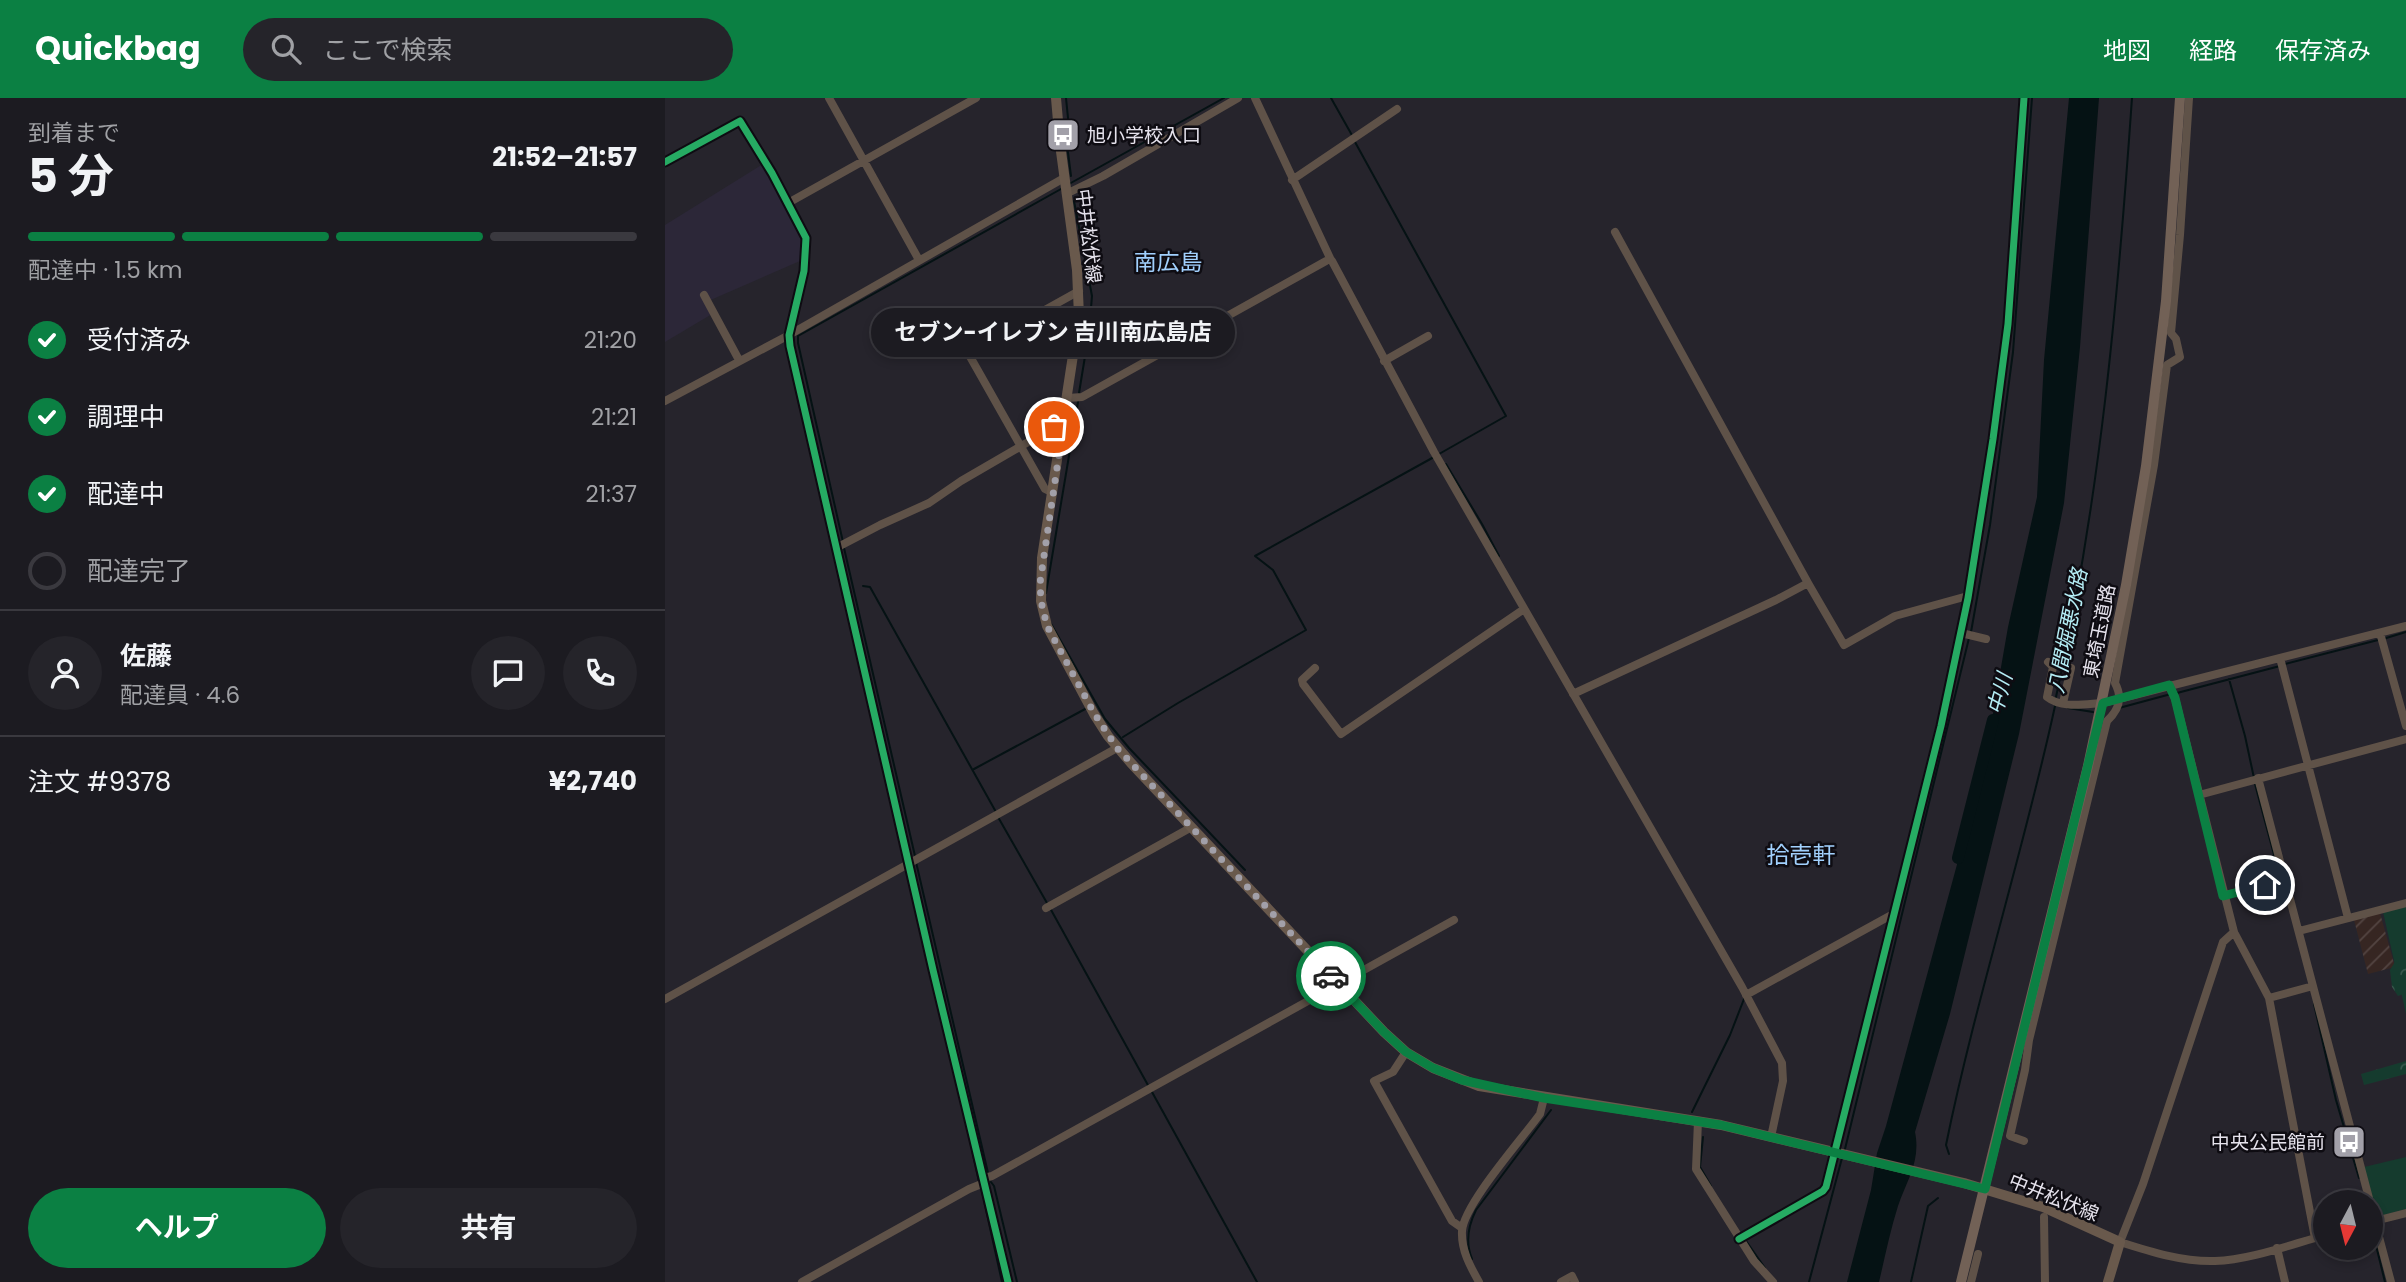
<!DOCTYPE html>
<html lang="ja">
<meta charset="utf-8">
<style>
:root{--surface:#1c1b21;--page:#25242a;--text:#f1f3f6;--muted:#a0a1a5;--line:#3a393f;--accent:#0b8043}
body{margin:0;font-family:Poppins,"Noto Sans JP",sans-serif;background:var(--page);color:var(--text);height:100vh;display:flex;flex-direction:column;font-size:26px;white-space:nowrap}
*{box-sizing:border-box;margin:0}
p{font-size:23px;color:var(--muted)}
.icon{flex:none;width:38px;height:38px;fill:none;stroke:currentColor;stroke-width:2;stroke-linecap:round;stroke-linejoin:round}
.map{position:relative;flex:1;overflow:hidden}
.side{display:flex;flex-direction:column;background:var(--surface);width:665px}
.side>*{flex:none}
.needle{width:46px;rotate:187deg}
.controls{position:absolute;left:1648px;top:1092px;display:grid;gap:14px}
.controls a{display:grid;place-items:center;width:70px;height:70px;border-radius:50%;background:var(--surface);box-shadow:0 4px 10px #0003,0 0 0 2px var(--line);font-size:35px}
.pin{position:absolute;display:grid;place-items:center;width:60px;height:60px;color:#fff;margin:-30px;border:4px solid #fff;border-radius:50%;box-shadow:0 2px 7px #0007}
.courier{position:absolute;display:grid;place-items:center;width:70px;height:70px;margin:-35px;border:5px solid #0b8043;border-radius:50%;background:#fff;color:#222;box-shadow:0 2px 9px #0007}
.bubble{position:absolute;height:49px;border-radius:24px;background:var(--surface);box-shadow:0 4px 10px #0003,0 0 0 2px var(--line);font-size:23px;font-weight:700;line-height:49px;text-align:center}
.headline em{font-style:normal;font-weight:700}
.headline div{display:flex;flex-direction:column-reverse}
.headline{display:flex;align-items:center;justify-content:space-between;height:119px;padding:0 28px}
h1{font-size:46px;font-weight:700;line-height:52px}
.bar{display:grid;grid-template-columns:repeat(4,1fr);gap:10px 7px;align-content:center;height:84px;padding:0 28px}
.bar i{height:9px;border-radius:5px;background:var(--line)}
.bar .active{background:var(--accent)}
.bar p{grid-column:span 4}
.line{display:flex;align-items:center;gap:18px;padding:0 28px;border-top:2px solid var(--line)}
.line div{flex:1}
.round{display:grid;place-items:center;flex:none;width:74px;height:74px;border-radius:37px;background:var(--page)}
ol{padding:0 28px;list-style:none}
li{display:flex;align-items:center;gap:21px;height:77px}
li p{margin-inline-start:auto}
li .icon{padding:7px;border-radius:50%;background:var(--accent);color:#fff;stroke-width:4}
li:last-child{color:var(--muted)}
li i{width:38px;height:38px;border:4px solid var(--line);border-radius:50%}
.cta{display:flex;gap:14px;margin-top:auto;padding:14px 28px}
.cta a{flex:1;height:80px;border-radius:42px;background:var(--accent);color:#fff;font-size:28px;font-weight:700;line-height:80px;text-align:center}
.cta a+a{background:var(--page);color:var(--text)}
header{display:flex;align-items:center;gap:42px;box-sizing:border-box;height:98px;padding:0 35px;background:var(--accent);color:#fff}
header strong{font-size:33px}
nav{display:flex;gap:38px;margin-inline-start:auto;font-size:24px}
.search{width:490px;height:63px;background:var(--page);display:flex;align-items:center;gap:18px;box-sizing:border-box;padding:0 24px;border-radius:38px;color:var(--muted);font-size:26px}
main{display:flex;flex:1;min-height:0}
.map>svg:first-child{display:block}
</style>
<header>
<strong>Quickbag</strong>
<div class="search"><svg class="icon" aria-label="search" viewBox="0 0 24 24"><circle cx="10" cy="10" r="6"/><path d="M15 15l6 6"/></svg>ここで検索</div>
<nav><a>地図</a><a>経路</a><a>保存済み</a></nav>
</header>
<main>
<section class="side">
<div class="headline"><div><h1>5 分</h1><p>到着まで</p></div><em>21:52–21:57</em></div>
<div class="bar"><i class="active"></i><i class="active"></i><i class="active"></i><i></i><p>配達中 · 1.5 km</p></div>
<ol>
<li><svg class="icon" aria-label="check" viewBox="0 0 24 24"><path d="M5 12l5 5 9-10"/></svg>受付済み<p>21:20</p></li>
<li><svg class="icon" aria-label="check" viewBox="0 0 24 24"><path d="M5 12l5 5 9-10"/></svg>調理中<p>21:21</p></li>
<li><svg class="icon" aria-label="check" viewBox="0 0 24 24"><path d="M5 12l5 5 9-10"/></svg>配達中<p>21:37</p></li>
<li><i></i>配達完了</li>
</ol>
<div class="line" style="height:126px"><a class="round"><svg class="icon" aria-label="person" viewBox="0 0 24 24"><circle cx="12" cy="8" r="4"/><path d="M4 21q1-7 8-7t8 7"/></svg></a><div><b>佐藤</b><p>配達員 · 4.6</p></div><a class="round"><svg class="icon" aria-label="chat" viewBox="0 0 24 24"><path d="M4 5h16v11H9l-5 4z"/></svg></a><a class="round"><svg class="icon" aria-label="phone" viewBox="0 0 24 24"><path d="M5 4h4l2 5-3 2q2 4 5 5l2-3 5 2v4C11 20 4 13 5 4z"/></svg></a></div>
<div class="line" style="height:91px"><div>注文 #9378</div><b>¥2,740</b></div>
<div class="cta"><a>ヘルプ</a><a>共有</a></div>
</section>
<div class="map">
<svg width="1741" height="1184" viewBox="0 0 1741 1184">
<defs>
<pattern id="industrial-furrows" width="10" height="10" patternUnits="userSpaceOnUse" patternTransform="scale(1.75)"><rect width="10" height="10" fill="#362622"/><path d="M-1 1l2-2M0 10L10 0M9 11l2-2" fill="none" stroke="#534542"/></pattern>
<pattern id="forest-crowns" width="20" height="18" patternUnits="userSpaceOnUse" patternTransform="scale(1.75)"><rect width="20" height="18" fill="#153b2e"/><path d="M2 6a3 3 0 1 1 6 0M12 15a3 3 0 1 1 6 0" fill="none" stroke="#37574c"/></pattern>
</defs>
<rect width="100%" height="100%" fill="#26242c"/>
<path fill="url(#industrial-furrows)" d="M1715,815L1730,869L1703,876L1689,822Z"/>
<path fill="#2c2738" d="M98,66L138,146L135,163L41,204L47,216L0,244V127Z"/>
<path fill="#153b2e" d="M1741,808V916L1718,814Z
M1741,1059V1111L1712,1119L1699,1069Z"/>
<path fill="url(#forest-crowns)" d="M1741,851V895L1733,898L1727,889L1725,872L1737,852Z
M1741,963V976L1699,987L1696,976Z"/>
<path fill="#051214" d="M1404,0H1434L1415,249L1399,405L1354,636L1285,916L1250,1034C1256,1063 1242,1082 1233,1108C1225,1133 1220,1159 1214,1184H1182L1206,1092L1212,1055L1221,1028L1319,667L1343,529L1372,399L1379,262Z"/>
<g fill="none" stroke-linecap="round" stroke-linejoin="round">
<path stroke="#051214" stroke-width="2" d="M401,0L403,20L401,39L406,78
M666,0L688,39
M690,44L841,318L774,356
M404,86L559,0
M409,103L427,198L424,234L414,295
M124,261L135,310
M781,366L817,426L834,458
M165,438L178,498
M178,444L133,245V238L396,91
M179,450L250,758
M198,488L205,489L331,714
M381,495L413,304
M385,524L440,621L464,650L580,772
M1306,534L1325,427L1348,254L1367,0
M1718,541L1741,534
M1620,566L1713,542
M1564,581L1580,638L1589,680
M1512,595L1615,568
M1391,599C1435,402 1453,201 1467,0
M1403,610L1428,614
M1454,610L1506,596
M458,639L513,605L641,532L608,472L590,458L769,359
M309,671L422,610
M1590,686L1615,779
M333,719L382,805
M251,764L323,1075
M1616,784L1621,802
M385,810L484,989
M1649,906L1671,1002L1694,1080
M487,994L592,1184
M1027,1014L1065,937L1079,901
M304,1038L314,1084
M1038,1039L1035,1069L1046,1088
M1180,1051L1304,540
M1284,1056L1281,1047C1311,900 1358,756 1390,608
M326,1084L329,1088L352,1184
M316,1089L337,1184
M1706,1127L1720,1184
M1079,1140L1100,1170
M807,1161C800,1144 803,1128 811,1112L886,1012
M1144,1184L1177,1060
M1246,1184L1263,1108L1273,1100"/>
<path stroke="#051214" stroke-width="12" d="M1293,760L1328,622"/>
<path stroke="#5f5248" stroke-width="8" d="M164,0L254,162
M590,0L665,160
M0,64L75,23L107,75L141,140L139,173L124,237L125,248L268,872L343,1184
M627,82L732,11
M401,96L438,78L573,0
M123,105L311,0
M950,134L1143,485L1179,547L1230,518L1299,499L1303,500
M667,163L769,354L1077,889L1117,965L1118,983L1106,1039
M39,197L74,262
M719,263L763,238
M403,300L417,299L661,163
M0,303L124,237L399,80
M388,395L380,391L303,255L414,193
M171,450L215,427L264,405L296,383L389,329H399
M1296,535L1321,541
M1715,535L1741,628
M1615,560L1683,820
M1383,564L1388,569L1382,599C1397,611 1420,606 1438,605L1741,528
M650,570L637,582L638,586L676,636L859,511
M1504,587L1510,600L1569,834L1604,900L1650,1140
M908,596L1111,502L1143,485
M1398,605L1406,570
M1593,680L1705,1104
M1534,697L1741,641
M1558,798L1620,781
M381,810L525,730
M1634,833L1741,805
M1569,834L1558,844L1478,1086L1455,1144C1486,1154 1518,1164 1550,1163C1585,1162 1627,1146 1661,1137
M1081,897L1230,815
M1604,900L1648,888
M0,901L452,650
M741,954L728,974L709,983L787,1123L797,1130
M1033,1023L1031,1071L1089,1163L1108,1184
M1359,1043L1345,1038L1360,972L1364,942L1442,623C1454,612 1458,600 1450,585L1489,367L1502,267L1515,259L1511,241L1506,235L1515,137L1524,0
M318,1080L327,1078L789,822
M1706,1109L1726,1184
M1379,1119L1380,1184
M1706,1124L1741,1115
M1074,1141L1158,1093L1161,1089L1276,628L1303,500L1328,341L1343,226L1359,0
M1612,1150L1620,1184
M137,1184L304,1091L319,1085
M814,1184C805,1168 796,1152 797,1133C799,1106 857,1041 875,1016L879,1000
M896,1184L907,1178L910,1184
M1306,1184L1313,1156"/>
<path stroke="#69594c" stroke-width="10" d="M391,0L395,46L412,172L414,218L377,460L376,503L382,528L429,616L443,638L466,665L719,934L741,954L768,970L814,988L1056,1027L1299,1085L1378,1109L1455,1144L1443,1184"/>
<path stroke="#726156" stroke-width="10" d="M1296,1184L1423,668L1461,487L1481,368L1501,203L1515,0"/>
<defs>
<path id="cycleway" d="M0,64L75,23L107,75L141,140L139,173L124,237L125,248L268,872L343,1184
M1074,1141L1158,1093L1161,1089L1276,628L1303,500L1328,341L1343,226L1359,0"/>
</defs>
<use href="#cycleway" stroke="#0e0c12" stroke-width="11"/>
<use href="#cycleway" stroke="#26ab63" stroke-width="7"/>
</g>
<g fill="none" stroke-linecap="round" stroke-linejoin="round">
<path stroke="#a2a0a9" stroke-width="7" stroke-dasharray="0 12.6" d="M389,329H398L375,485L376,503L382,528L429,615L452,650L666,878"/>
<path stroke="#0b8043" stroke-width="9" d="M666,878L719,934L741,954L768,970L797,982L879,1000L1056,1027L1320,1091L1438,605L1504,587L1510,600L1558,798L1600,787"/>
</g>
<defs>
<symbol id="bus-square" viewBox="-11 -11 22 22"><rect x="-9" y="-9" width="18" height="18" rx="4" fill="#a2a0a9" stroke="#0e0c12"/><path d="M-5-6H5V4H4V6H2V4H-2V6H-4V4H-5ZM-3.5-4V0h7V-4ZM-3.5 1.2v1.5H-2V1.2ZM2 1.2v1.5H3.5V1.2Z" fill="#fff"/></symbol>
</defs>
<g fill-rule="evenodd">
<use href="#bus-square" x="379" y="18" width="38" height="38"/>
<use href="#bus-square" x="1665" y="1025" width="38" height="38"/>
</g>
<g text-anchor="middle" stroke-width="5" stroke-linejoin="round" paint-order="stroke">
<g font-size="19" fill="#e5e2ec" stroke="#0e0c12" text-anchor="start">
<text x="422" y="44">旭小学校入口</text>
<text x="1660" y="1051" text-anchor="end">中央公民館前</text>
</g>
<g font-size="19" fill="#e5e2ec" stroke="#0e0c12">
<text transform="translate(424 138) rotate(83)" y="7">中井松伏線</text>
<text transform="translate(1434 533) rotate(-79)" y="7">東埼玉道路</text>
<text transform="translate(1389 1099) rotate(22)" y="7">中井松伏線</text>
</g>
<g font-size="21" font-style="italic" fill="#b4edf5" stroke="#0e0c12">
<text transform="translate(1403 533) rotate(-79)" y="7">八間堀悪水路</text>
<text transform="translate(1335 596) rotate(-75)" y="7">中川</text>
</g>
<g font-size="23" fill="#a1d0fd" stroke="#0e0c12">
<text x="503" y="172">南広島</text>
<text x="1136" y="765">拾壱軒</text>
</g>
</g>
</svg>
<div class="controls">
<a><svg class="needle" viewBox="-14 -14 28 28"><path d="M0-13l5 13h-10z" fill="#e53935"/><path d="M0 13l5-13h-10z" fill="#a0a1a5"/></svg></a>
</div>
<div class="pin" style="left:389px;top:329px;background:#ea580c"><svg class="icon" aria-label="bag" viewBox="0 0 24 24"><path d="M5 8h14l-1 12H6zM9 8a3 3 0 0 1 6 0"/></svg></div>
<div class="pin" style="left:1600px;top:787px;background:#1f2937"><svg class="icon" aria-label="home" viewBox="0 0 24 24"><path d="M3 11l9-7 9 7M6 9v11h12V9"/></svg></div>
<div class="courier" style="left:666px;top:878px"><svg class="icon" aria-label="car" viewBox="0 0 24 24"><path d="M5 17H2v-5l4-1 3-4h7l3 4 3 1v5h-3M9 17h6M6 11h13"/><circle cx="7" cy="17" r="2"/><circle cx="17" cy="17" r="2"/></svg></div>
<div class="bubble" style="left:206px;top:210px;width:364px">セブン-イレブン 吉川南広島店</div>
</div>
</main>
